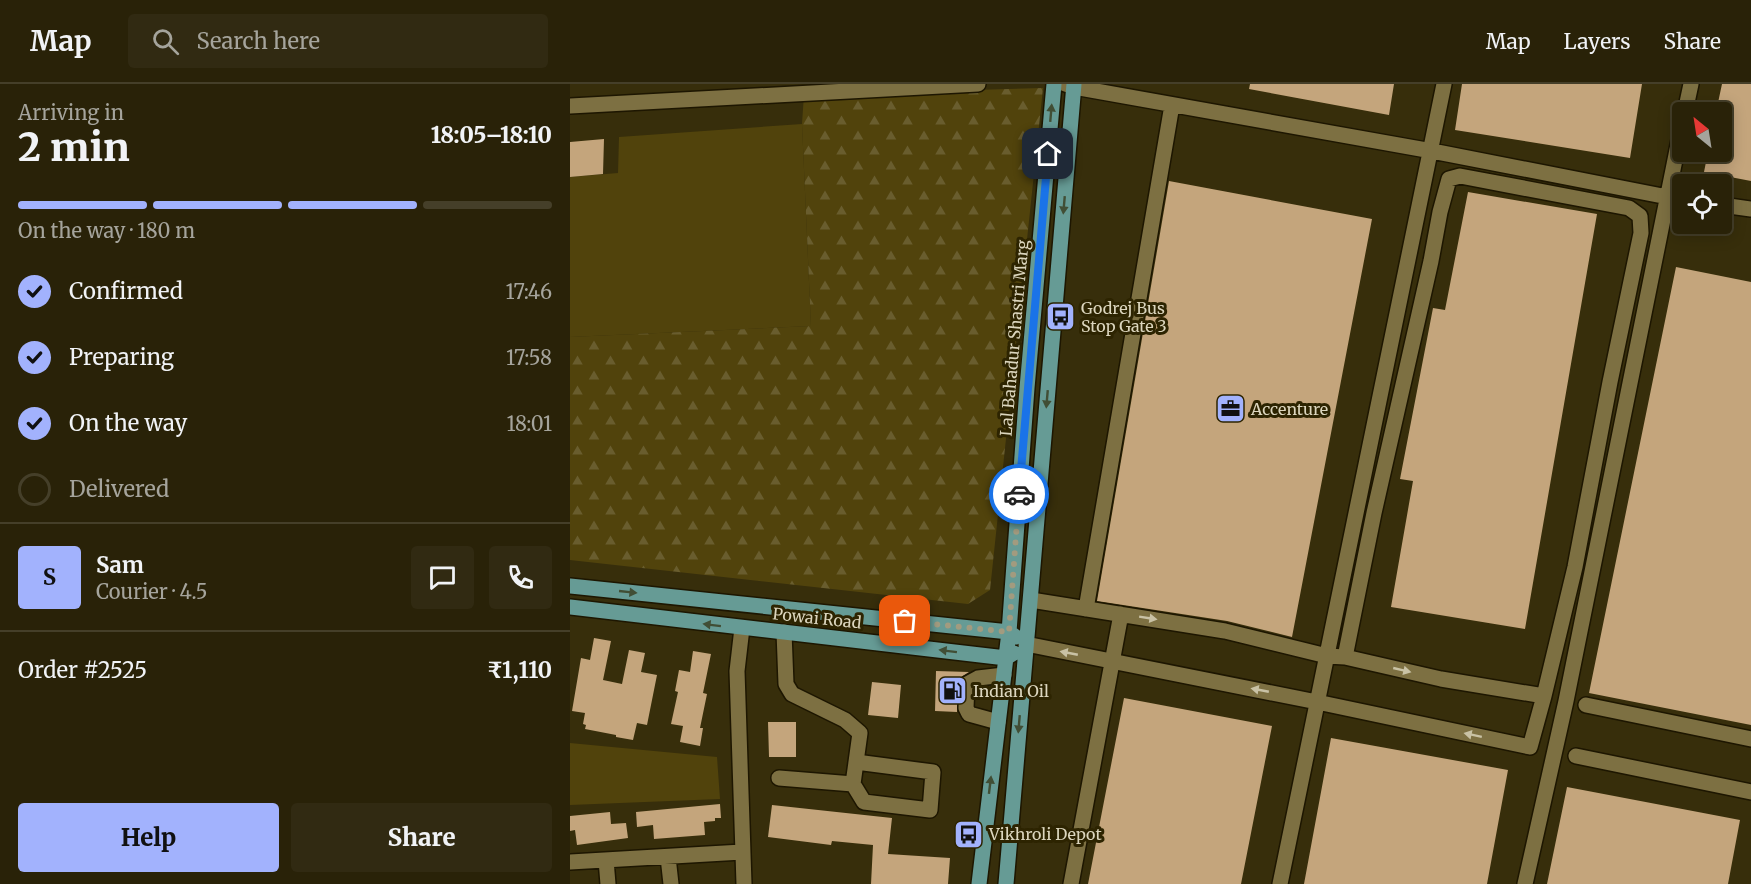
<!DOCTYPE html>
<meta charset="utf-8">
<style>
:root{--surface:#292208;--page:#312a12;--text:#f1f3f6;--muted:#a5a49c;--line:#453f29;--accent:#a2b2fd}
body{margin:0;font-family:Merriweather,serif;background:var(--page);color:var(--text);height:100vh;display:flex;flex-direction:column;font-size:22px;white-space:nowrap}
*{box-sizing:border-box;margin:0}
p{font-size:20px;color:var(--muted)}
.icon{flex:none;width:33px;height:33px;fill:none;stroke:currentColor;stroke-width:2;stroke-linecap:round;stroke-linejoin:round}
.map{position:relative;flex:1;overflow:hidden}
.side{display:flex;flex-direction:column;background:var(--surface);width:570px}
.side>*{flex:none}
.needle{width:39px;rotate:330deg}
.fabs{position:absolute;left:1102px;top:18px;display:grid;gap:12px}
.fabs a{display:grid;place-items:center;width:60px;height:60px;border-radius:6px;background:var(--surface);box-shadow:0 3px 15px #0003,0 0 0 2px var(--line);font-size:30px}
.pin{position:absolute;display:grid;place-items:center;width:51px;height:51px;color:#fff;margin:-26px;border-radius:12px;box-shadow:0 3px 9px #0006}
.courier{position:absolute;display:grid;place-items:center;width:60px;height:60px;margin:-30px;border:4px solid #1a73e8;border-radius:50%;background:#fff;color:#222;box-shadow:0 2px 8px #0007}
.head em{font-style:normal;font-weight:800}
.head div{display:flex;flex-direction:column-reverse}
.head{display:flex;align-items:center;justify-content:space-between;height:102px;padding:0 18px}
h1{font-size:39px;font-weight:800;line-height:45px}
.bar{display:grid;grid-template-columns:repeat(4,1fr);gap:9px 6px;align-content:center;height:72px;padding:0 18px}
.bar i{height:8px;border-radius:4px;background:var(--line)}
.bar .on{background:var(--accent)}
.bar p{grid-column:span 4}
.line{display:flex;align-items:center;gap:15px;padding:0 18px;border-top:2px solid var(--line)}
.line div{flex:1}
.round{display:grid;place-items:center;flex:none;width:63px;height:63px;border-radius:6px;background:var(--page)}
ol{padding:0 18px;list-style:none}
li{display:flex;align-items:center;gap:18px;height:66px}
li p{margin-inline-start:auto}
li .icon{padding:6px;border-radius:50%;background:var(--accent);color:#111;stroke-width:4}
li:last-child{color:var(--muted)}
li i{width:33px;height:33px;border:3px solid var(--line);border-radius:50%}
.cta{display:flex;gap:12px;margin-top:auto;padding:12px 18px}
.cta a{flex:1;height:69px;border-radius:6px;background:var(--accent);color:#111;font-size:24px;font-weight:800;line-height:69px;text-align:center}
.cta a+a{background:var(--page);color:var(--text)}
header{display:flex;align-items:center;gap:36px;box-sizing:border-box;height:84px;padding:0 30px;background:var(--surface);border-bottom:2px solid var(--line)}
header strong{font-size:28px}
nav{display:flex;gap:33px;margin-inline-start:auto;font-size:21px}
.search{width:420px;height:54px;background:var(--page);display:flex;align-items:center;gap:15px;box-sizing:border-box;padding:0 21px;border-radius:6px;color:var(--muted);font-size:22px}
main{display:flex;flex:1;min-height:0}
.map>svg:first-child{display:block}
</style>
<header>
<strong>Map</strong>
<div class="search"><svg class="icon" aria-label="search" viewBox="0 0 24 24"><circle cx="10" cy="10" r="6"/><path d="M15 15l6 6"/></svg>Search here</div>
<nav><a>Map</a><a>Layers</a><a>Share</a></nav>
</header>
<main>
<section class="side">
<div class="head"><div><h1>2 min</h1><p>Arriving in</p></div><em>18:05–18:10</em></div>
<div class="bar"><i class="on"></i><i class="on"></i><i class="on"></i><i></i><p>On the way · 180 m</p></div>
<ol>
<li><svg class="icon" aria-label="check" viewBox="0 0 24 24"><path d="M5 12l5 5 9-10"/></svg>Confirmed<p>17:46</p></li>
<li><svg class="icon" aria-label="check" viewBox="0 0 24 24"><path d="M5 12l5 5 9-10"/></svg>Preparing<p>17:58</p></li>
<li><svg class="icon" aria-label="check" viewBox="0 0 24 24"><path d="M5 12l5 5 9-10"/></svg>On the way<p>18:01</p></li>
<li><i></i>Delivered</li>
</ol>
<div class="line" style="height:108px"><b class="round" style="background:var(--accent);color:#111">S</b><div><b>Sam</b><p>Courier · 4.5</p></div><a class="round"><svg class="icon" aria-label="chat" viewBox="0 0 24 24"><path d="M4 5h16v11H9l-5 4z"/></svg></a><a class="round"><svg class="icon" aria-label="phone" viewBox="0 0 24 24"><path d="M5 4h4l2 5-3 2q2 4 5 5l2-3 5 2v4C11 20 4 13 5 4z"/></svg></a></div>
<div class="line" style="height:78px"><div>Order #2525</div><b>₹1,110</b></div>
<div class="cta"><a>Help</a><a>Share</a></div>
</section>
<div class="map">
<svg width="1181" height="800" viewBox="0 0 1181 800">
<defs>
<pattern id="forest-firs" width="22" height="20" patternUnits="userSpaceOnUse" patternTransform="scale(1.5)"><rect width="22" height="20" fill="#51430c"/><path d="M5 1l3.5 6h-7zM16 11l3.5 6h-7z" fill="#695d2e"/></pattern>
</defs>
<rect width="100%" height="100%" fill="#372e0b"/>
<path fill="#51430c" d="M232,40L241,242L0,253V93L48,89L49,53Z
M0,659L147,673L150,715L0,721Z"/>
<path fill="url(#forest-firs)" d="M473,4L420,506L398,520L0,476V253L241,242L232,40L234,11Z"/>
<path fill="#c4a57c" d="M680,0H824L819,31L679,5Z
M892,0H1072L1060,74L885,46Z
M1152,0H1181V97L1134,88L1138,68H1152V28H1146Z
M34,55L33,90L0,93V58Z
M599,97L802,135L722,553L657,537L527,517Z
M898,108L1027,130L955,545L821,523L843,397L830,395L863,224L875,226Z
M1106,183L1181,198V641L1019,609Z
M24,554L41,557L33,596L52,600L59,566L75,569L71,588L87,591L77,641L67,639L63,656L46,653V651L15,645L16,641L13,640L15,629L2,627L11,574L20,576Z
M123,567L141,570L133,609L137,610L130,644H133L130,662L110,658L113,642L101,640L108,608L105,607L109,586L120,588Z
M366,587L399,588L388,595L387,628L365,627Z
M302,598L331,601L328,634L298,631Z
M554,614L702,642L671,800H518Z
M198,638H226V673H199Z
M761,654L938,686L917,800H734Z
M997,703L1170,736L1158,800H977Z
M150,720L151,734H145V737L134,738L135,751L84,755L83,741L67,743L66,728Z
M202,721L322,734L318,770L380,774L378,800H301L303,761L262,757L261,761L198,753Z
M40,728L41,740L56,739L58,754L7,761L5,746L0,747V732Z"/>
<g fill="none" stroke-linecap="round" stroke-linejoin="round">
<defs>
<path id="minor" d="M495,0L504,3L862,67L1113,116
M0,22L408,0
M1115,28L1121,0
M1152,121L1181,125
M516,525L602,21
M172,544L167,587L174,800
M214,548L216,600L222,610L275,636L290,649L283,700
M456,560L747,618L960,663L974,612L871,595L775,573L757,572L655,547L461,516
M775,573L804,429L861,177L870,128L879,95L890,92L1059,124L1070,132L1071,149L1040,298L1005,483L974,612
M1016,621L1181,655
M428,638L399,630L396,624L397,600L408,594L434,591
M1006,672L1181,708
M209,694L283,700L294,718L360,726L363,688L286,678
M98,773L101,800
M36,776L38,800
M0,778L172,768
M501,800L551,530
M710,800L874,0
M955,800L996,617L1113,36"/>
<path id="major" d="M0,502L439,548L446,553
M0,523L436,574L444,569
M409,800L439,548L457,304L484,0
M436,800L504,0"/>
</defs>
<use href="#minor" stroke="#1d1601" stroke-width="18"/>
<use href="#major" stroke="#1d1601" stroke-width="18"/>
<use href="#minor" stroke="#7d7042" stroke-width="15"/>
<use href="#major" stroke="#669b95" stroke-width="15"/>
</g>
<defs><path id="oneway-solid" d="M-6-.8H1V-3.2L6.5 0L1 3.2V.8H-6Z" transform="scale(1.5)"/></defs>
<g fill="#414e35">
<use href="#oneway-solid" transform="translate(481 29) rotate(-85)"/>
<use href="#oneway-solid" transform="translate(494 121) rotate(95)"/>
<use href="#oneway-solid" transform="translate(477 315) rotate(95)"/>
<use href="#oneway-solid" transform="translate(58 508) rotate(6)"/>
<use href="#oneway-solid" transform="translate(142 541) rotate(-173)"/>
<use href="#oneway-solid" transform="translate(378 567) rotate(-173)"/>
<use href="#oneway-solid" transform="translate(449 640) rotate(95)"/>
<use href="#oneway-solid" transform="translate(420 701) rotate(-83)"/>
</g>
<g fill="#c9c2a5">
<use href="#oneway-solid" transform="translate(578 534) rotate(9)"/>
<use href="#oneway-solid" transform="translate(499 569) rotate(-169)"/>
<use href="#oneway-solid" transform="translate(832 586) rotate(13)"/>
<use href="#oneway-solid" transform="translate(690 606) rotate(-169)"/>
<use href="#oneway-solid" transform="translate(903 651) rotate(-168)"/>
</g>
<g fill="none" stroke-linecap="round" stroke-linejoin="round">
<path stroke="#a29b7f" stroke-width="6" stroke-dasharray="0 10.8" d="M335,537L439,548L449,410"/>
<path stroke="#1a73e8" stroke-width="8" d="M449,410L478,70"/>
</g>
<defs>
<symbol id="bus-square" viewBox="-11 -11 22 22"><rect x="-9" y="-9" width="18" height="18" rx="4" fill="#a2b2fd" stroke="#2d2401"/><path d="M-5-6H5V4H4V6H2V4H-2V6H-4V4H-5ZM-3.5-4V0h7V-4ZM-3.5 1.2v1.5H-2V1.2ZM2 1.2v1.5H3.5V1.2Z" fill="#111"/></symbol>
<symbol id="office-square" viewBox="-11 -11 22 22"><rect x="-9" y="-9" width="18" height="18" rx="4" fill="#a2b2fd" stroke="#2d2401"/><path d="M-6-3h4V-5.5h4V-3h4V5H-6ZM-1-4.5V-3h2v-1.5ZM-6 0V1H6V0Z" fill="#111"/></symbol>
<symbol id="fuel-square" viewBox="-11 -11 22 22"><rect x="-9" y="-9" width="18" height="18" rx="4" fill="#a2b2fd" stroke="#2d2401"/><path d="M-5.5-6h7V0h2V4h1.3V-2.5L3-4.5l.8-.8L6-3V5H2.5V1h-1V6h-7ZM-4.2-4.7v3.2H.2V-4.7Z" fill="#111"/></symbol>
</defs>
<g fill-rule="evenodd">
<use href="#bus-square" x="474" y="216" width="33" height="33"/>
<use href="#office-square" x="644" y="308" width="33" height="33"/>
<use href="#fuel-square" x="366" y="590" width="33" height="33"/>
<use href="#bus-square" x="382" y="734" width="33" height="33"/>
</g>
<g text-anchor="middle" stroke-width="6" stroke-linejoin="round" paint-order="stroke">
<g font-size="16" fill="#dcd6be" stroke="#2d2401" text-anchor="start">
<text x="511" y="230">Godrej Bus<tspan x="511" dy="18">Stop Gate 3</tspan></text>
<text x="681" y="331">Accenture</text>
<text x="403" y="613">Indian Oil</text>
<text x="419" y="756">Vikhroli Depot</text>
</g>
<g font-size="16" fill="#dcd6be" stroke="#2d2401">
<text transform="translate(444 254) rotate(-85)" y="6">Lal Bahadur Shastri Marg</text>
<text transform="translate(247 534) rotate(6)" y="6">Powai Road</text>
</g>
</g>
</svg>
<div class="fabs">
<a><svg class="needle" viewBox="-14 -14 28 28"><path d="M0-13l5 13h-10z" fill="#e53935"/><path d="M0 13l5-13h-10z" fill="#a5a49c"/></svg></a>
<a><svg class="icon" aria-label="locate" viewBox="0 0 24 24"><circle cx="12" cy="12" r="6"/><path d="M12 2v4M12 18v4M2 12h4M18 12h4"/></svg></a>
</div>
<div class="pin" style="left:335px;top:537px;background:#ea580c"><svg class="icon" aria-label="bag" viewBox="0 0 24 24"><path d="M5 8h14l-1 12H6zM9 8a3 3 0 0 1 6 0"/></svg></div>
<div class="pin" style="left:478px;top:70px;background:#1f2937"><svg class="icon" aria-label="home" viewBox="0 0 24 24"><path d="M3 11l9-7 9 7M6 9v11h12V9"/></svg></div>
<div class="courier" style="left:449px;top:410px"><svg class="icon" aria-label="car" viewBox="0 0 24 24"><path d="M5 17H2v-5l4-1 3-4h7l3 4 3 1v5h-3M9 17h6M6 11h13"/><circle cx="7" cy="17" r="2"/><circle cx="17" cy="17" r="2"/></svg></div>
</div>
</main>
